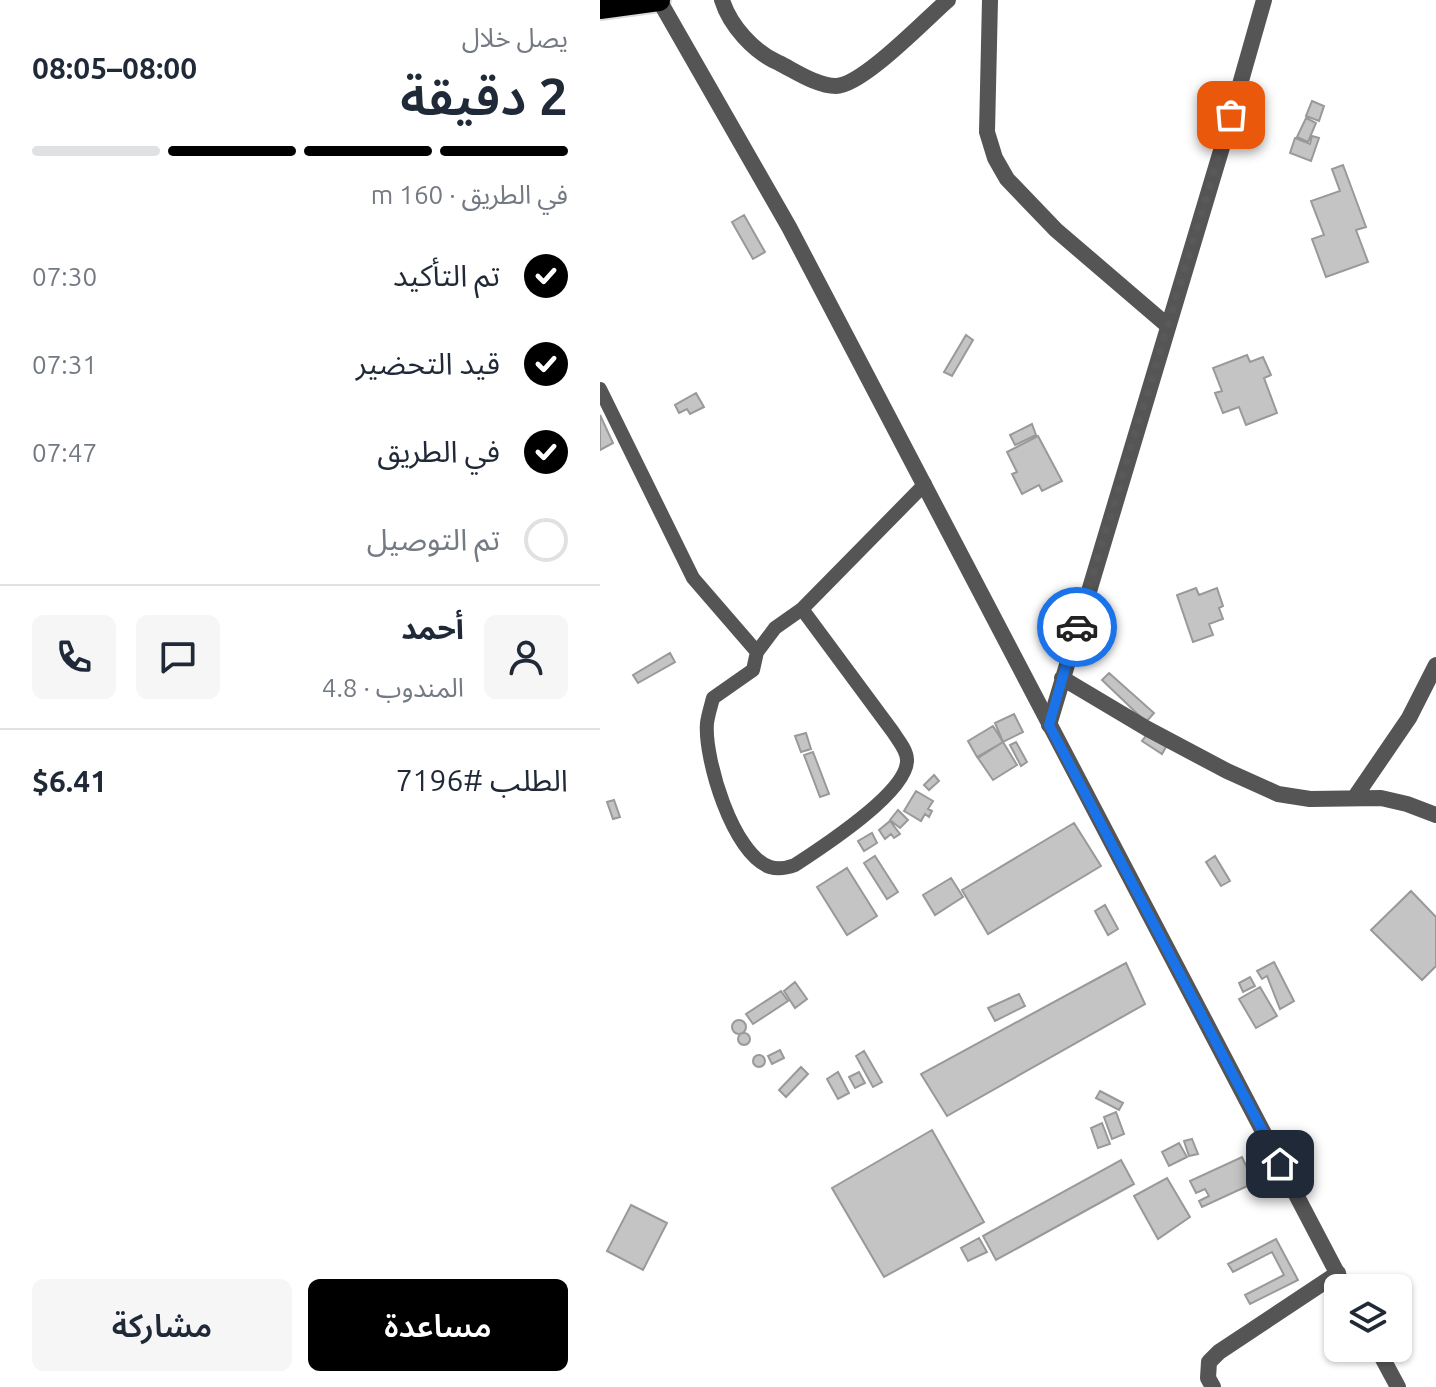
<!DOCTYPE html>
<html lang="ar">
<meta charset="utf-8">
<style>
:root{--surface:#fff;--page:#f6f6f7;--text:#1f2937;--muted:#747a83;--line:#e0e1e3;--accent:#000}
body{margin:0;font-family:Ubuntu,"Noto Sans Arabic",sans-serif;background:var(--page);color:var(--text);direction:rtl;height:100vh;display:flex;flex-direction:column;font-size:30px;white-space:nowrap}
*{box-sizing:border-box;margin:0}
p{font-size:26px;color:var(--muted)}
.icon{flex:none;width:44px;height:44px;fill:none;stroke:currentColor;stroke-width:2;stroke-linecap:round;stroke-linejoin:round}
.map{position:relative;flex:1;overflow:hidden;direction:ltr}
.panel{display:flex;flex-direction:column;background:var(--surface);width:600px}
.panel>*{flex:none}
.buttons{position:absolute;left:724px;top:1274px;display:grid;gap:16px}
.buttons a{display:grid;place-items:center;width:88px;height:88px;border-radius:12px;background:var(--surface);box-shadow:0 2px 6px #0004;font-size:40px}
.pin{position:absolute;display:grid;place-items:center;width:68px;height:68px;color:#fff;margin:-34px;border-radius:16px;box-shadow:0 4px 12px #0006}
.courier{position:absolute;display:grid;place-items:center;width:80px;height:80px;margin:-40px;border:6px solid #1a73e8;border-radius:50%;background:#fff;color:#222;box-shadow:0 2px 10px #0007}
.summary em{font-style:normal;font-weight:600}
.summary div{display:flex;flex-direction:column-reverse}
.summary{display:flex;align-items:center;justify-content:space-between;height:136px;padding:0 32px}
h1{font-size:52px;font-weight:600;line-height:60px}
.bar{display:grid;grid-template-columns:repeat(4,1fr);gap:12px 8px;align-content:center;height:96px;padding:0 32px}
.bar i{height:10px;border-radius:6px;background:var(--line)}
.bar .on{background:var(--accent)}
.bar p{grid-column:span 4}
.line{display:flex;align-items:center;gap:20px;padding:0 32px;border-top:2px solid var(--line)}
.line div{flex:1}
.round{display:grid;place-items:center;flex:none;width:84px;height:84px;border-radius:12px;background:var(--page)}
ol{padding:0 32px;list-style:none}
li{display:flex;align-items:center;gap:24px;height:88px}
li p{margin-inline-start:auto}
li .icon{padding:8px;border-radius:50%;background:var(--accent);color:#fff;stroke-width:4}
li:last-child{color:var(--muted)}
li i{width:44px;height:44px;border:4px solid var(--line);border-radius:50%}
.action{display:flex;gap:16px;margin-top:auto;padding:16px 32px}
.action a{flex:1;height:92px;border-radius:12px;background:var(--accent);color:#fff;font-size:32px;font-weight:600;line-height:92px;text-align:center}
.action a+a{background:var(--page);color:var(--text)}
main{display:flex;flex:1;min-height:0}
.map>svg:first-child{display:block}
</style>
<main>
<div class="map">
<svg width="836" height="1387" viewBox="0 0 836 1387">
<rect width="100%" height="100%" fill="#fff"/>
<path fill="#c4c4c4" stroke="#999" stroke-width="2" d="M712,101L724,106L719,121L706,116Z
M706,118L716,123L708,142L697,137Z
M712,136L719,138L711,161L690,153L695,138L710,144Z
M743,165L766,227L756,230L768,262L726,277L712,239L724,235L711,201L740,191L732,169Z
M144,215L165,252L153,259L132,222Z
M366,335L373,340L352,376L344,372Z
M647,355L650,362L663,357L671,375L664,378L677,413L646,425L639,407L623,413L615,393L622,391L613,368Z
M96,393L104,407L90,414L87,409L79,413L75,405Z
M0,415L13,443L0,450Z
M432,424L436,435L415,445L410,435Z
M438,436L462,481L442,491L439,485L422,494L412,474L417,472L407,452Z
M596,588L599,595L617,588L623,606L619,608L623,619L609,624L613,635L593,642L577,595Z
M70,653L75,662L38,683L33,675Z
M509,673L554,713L546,722L502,680Z
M414,714L423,732L403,742L395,723Z
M393,726L403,742L377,757L368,741Z
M206,733L211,749L201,752L195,736Z
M548,733L567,745L562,754L542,741Z
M403,742L417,765L393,780L378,758Z
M416,742L427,762L421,766L410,745Z
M213,752L229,794L220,797L204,755Z
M334,775L339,781L329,790L324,785Z
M316,791L333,801L328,809L332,811L329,817L325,814L321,821L304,811Z
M14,800L20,817L13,819L7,802Z
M298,810L308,820L300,828L290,820Z
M290,821L300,834L294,838L291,834L285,839L279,830Z
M474,823L501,866L388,934L362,890Z
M272,833L277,843L264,851L258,841Z
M275,856L298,892L287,899L264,863Z
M615,856L630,881L621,886L606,862Z
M247,868L277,916L247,935L217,887Z
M351,878L363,897L335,915L323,895Z
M811,891L836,917V966L822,980L771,930Z
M505,905L518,929L508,935L495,911Z
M674,962L694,1001L680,1009L667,976L662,979L657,971Z
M526,963L545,1004L347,1116L321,1074Z
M650,977L655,986L643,992L639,983Z
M195,982L207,999L195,1008L184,991Z
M660,987L677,1016L656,1028L639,999Z
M181,991L188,1001L153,1024L146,1014Z
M419,994L425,1006L395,1021L388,1008Z
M132 1027a7 7 0 1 1 14 0a7 7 0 1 1-14 0Z
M138 1039a6 6 0 1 1 12 0a6 6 0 1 1-12 0Z
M180,1050L184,1058L172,1064L168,1056Z
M264,1051L282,1082L273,1087L256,1056Z
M153 1061a6 6 0 1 1 12 0a6 6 0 1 1-12 0Z
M201,1067L208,1074L186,1097L179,1090Z
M238,1072L249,1093L238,1099L227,1079Z
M259,1072L265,1083L255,1088L249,1077Z
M500,1091L523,1103L519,1110L496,1098Z
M516,1112L524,1134L512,1139L504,1117Z
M502,1123L510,1144L498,1148L491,1128Z
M332,1130L384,1222L284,1277L232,1188Z
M592,1139L598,1154L589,1156L584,1141Z
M579,1143L587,1157L569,1166L562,1152Z
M642,1157L654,1183L602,1207L599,1201L609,1196L605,1189L596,1193L590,1181Z
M521,1160L534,1184L396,1260L383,1236Z
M567,1178L590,1217L558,1239L534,1196Z
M31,1205L67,1223L43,1270L7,1251Z
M379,1238L387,1252L368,1261L361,1248Z
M676,1239L698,1280L650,1304L645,1295L684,1275L672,1252L633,1272L628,1264Z"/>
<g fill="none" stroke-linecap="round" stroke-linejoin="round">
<defs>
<path id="trunk" d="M0,8L59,0"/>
</defs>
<use href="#trunk" stroke="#dbdbdb" stroke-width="26"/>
<path stroke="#555" stroke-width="14" d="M0,389L93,578L157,652L175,628L202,609L325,484
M157,652L153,670L113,698C111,706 108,715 107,723C104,758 133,855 170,867C179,870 187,868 195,865C221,848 308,792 307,760C307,750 298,740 293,732L202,609"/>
<path stroke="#555" stroke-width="16" d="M122,0C130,26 154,52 179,63C195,71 217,86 236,86C262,86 326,19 348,0
M390,0L387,132L395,158L407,179L456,230L568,326
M462,678L546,728L627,771L678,794L710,799L781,798L807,804L836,815
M449,725L623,144L664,0
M755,797L809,718L836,665
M613,1387L608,1378L609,1362L619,1352L738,1273"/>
<path stroke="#555" stroke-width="16" d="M59,0L189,227L745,1288
M777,1348L798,1387"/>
<use href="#trunk" stroke="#000" stroke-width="22"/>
</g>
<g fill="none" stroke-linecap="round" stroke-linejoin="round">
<path stroke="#595959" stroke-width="8" stroke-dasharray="0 14.4" d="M477,627L631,115"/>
<path stroke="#1a73e8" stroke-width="10" d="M477,627L449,725L680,1164"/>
</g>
</svg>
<div class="buttons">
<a><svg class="icon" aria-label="layers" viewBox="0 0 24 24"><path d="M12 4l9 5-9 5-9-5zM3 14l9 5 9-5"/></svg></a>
</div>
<div class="pin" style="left:631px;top:115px;background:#ea580c"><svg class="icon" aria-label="bag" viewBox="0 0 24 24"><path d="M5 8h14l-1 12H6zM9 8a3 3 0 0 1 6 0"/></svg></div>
<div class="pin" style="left:680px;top:1164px;background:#1f2937"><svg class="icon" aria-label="home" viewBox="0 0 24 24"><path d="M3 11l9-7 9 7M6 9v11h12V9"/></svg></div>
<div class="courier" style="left:477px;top:627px"><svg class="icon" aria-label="car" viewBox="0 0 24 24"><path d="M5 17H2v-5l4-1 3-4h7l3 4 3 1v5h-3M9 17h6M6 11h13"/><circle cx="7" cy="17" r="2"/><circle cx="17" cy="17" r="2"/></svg></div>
</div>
<section class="panel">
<div class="summary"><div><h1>2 دقيقة</h1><p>يصل خلال</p></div><em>08:00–08:05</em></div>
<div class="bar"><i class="on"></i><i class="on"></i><i class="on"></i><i></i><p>في الطريق · 160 m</p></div>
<ol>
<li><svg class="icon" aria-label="check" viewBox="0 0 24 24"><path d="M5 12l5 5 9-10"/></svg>تم التأكيد<p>07:30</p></li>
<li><svg class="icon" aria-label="check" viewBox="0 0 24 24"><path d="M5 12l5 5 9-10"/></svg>قيد التحضير<p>07:31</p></li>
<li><svg class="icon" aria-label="check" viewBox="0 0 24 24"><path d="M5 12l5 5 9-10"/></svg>في الطريق<p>07:47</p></li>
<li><i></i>تم التوصيل</li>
</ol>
<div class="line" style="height:144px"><a class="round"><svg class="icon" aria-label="person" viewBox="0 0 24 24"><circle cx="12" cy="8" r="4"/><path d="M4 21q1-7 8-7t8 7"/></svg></a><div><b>أحمد</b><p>المندوب · 4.8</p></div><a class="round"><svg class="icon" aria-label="chat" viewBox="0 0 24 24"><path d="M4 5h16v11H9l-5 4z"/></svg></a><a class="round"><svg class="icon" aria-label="phone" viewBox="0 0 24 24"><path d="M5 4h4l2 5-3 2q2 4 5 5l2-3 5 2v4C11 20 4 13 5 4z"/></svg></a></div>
<div class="line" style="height:104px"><div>الطلب #7196</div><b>$6.41</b></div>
<div class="action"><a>مساعدة</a><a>مشاركة</a></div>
</section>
</main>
